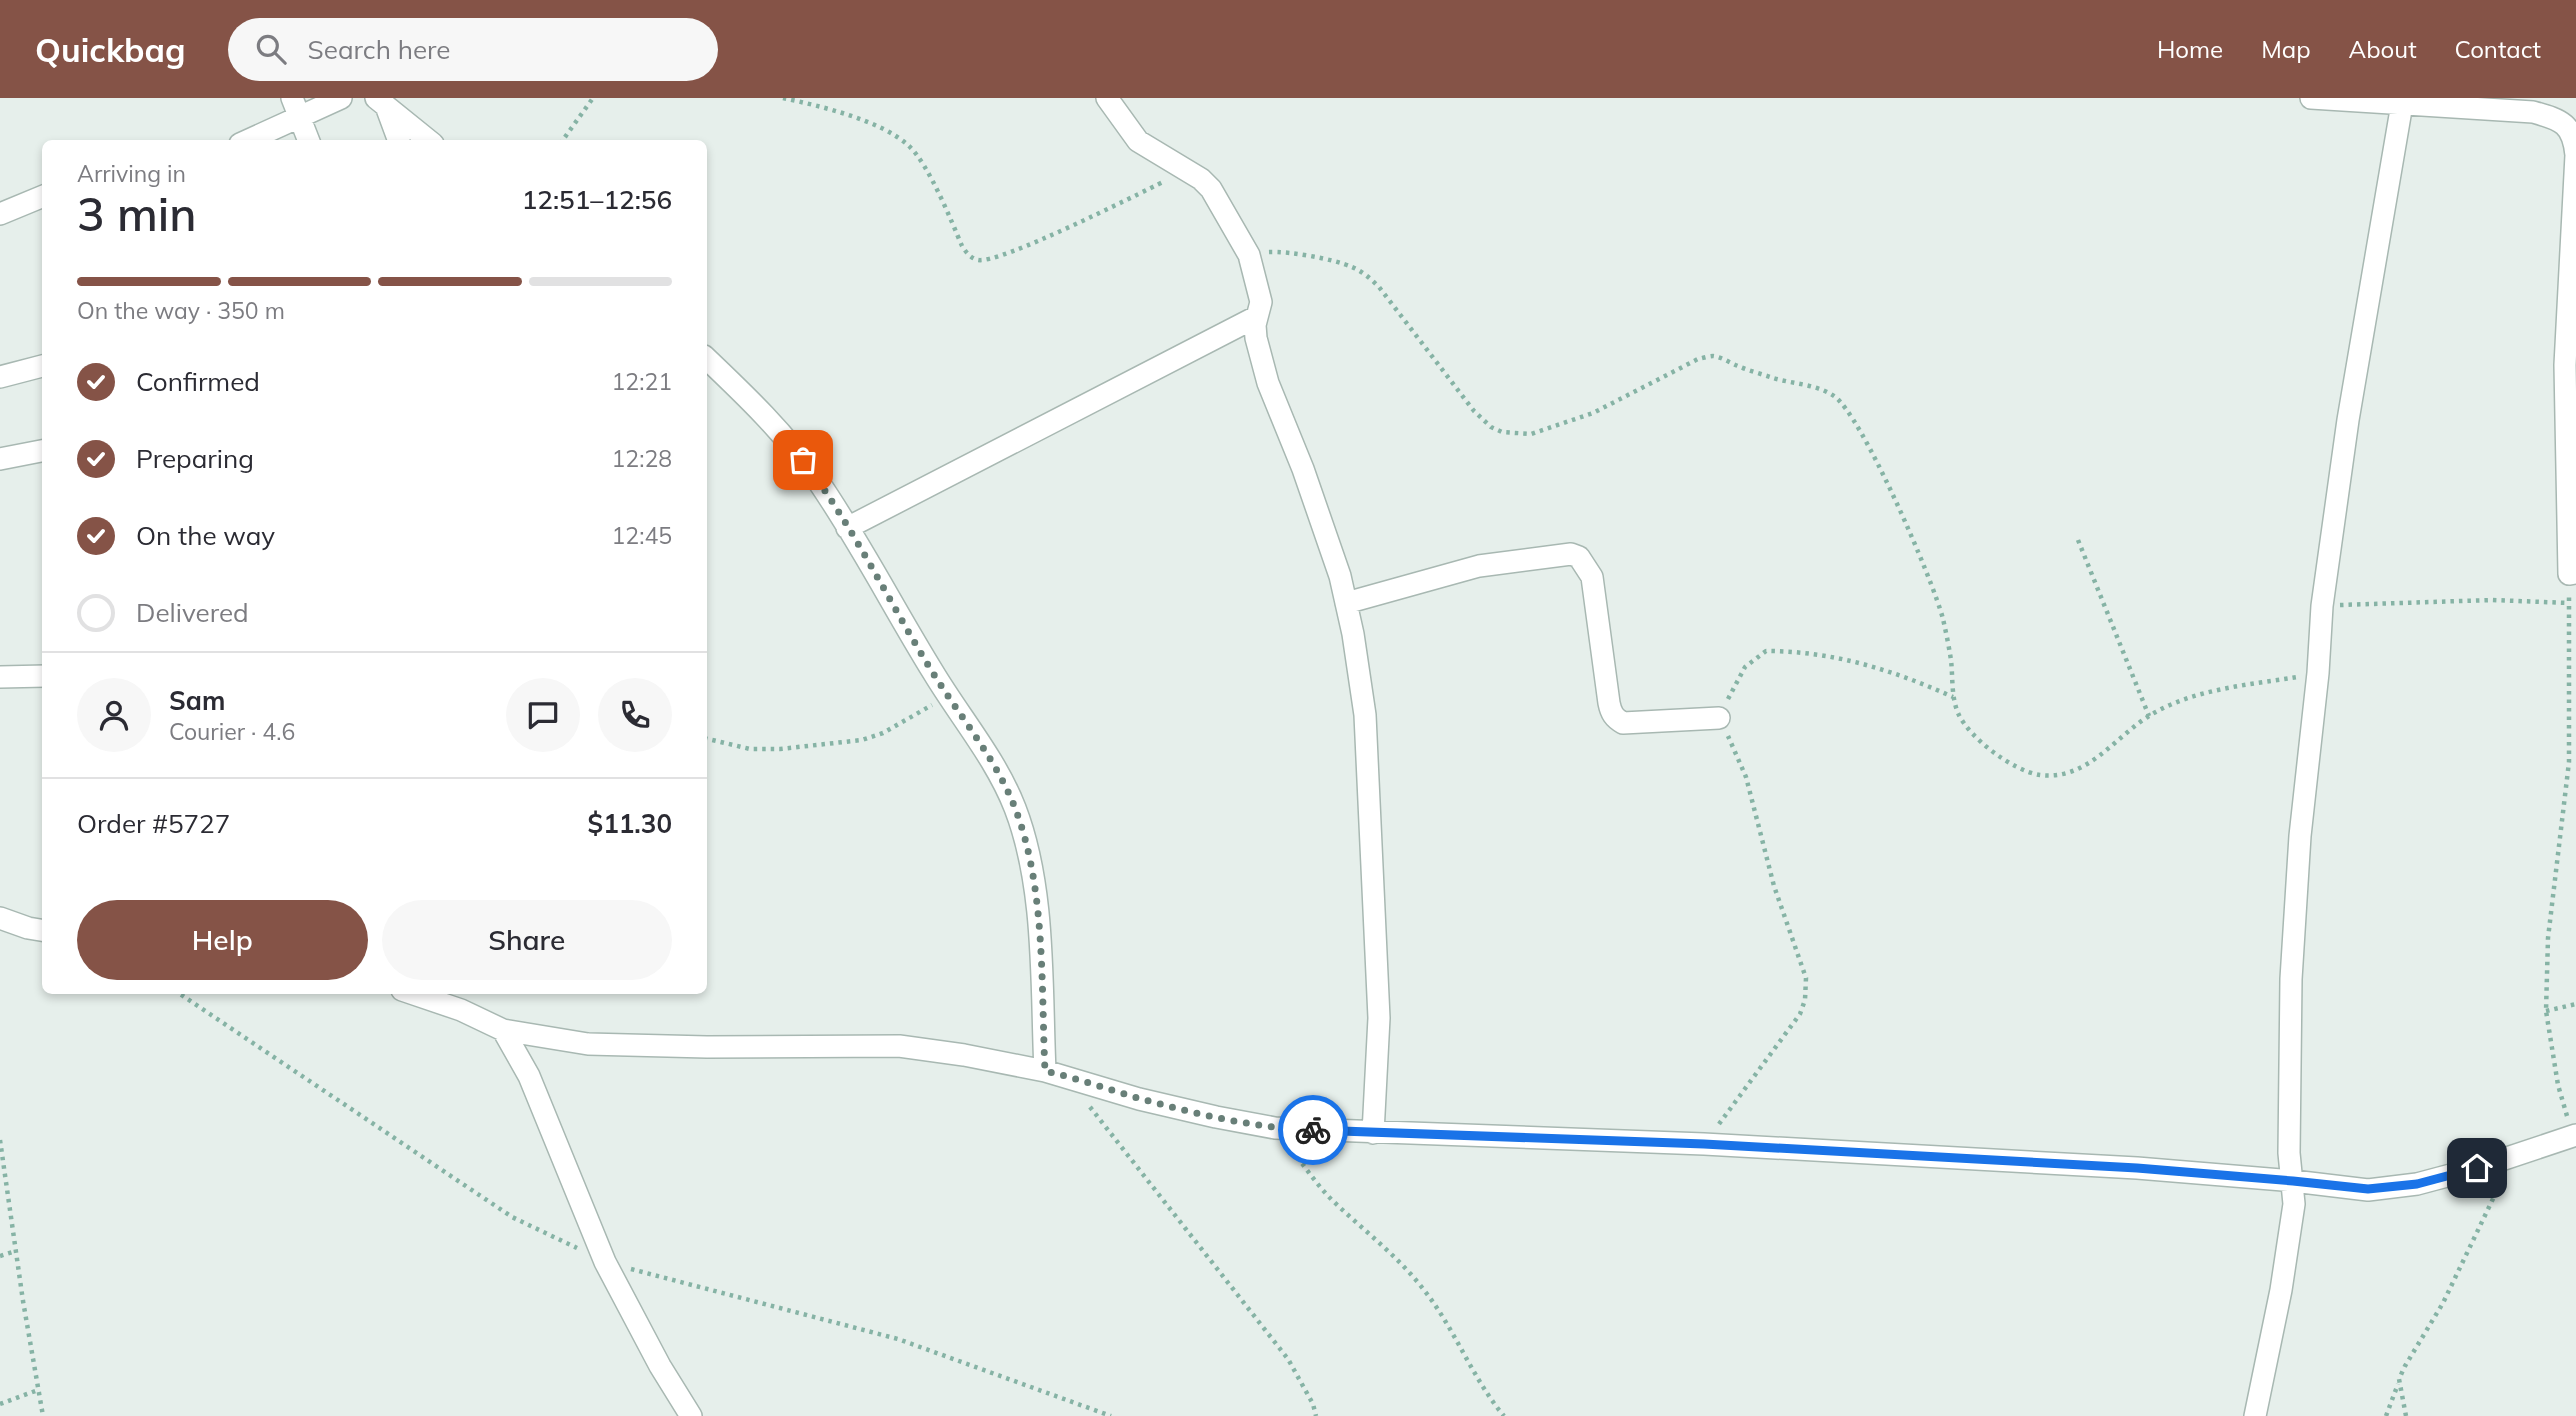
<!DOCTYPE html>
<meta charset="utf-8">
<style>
:root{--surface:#fff;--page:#f7f7f7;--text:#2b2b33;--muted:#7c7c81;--line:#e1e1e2;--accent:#855347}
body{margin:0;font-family:Mulish,sans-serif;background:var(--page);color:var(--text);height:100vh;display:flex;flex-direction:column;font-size:26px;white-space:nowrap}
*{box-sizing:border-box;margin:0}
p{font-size:23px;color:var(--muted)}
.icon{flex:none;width:38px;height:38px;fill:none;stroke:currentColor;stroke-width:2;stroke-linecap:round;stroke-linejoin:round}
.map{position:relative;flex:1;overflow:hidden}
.drawer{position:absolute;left:42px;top:42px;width:665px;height:854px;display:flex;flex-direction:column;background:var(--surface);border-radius:10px;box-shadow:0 4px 10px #0003}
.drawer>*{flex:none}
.pin{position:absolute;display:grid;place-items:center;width:60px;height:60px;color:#fff;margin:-30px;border-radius:14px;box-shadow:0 4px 10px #0006}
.courier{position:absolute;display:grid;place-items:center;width:70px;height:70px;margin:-35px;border:5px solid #1a73e8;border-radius:50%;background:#fff;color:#222;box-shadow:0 2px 9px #0007}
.headline em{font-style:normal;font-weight:600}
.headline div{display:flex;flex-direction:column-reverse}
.headline{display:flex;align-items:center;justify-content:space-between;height:119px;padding:0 35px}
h1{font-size:46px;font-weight:600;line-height:52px}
.bar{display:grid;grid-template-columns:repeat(4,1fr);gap:10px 7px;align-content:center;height:84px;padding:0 35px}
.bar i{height:9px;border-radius:5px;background:var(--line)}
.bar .active{background:var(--accent)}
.bar p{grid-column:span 4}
.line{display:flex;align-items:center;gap:18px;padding:0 35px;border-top:2px solid var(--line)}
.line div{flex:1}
.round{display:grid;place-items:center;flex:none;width:74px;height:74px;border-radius:37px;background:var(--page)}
ol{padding:0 35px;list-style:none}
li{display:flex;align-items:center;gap:21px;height:77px}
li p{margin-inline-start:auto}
li .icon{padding:7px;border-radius:50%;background:var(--accent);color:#fff;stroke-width:4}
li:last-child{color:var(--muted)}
li i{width:38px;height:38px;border:4px solid var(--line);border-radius:50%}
.button{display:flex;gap:14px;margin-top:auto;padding:14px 35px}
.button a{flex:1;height:80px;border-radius:42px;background:var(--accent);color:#fff;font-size:28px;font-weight:600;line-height:80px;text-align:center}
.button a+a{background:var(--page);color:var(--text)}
header{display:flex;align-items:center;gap:42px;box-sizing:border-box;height:98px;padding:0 35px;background:var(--accent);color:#fff}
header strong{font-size:33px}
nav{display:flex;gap:38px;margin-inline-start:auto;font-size:24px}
.search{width:490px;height:63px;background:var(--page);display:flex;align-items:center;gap:18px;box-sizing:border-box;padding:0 24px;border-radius:38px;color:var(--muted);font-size:26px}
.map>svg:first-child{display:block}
</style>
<header>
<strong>Quickbag</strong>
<div class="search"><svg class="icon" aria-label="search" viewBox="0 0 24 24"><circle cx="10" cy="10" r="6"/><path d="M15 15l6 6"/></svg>Search here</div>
<nav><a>Home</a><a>Map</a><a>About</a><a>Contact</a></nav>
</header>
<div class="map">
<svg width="2576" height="1318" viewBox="0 0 2576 1318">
<rect width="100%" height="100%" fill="#e6efeb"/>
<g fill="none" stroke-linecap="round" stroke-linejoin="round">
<defs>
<path id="minor" d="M292,0L310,46
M376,0L433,46
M1107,0L1138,43L1201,81L1211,91L1249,157L1261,204L1255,227L1256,240L1268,285L1303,371L1340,478L1353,536L1365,617L1379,920L1373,1035
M2311,0L2533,14C2562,22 2573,26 2576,57L2565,267L2569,476L2576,475
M386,8L400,46
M240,46L341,0
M0,116L46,97
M704,258C745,297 786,336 818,383C860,444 894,511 933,574C960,619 996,661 1015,710C1046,790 1041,889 1045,973
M0,279L46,267
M0,361L46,352
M847,430L1256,219
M1346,505L1479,468L1571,456L1579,459L1592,479L1609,605C1611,615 1614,620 1623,625L1719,620
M0,579L46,578
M0,820L28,830L46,833
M402,892L461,912L503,932L529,978L605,1164L660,1268L691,1318
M503,932L588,946L707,949L899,948L964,957L1045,973L1139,1001L1216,1019L1275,1030L1704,1046L2137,1070L2293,1083L2368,1092L2417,1086L2477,1070L2576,1037
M2255,1318L2281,1192L2294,1106L2289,1055L2291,881L2300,738L2318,575L2322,508L2348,322L2403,0"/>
</defs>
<use href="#minor" stroke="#a8b8b2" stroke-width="24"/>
<path stroke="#86b3a5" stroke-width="4.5" stroke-dasharray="3.5 5" stroke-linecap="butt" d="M783,0C820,8 881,22 909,48C929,67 951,122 962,148C966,154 970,160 978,162C1000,166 1136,97 1165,83
M560,46L593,0
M1269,154C1289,153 1334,161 1352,169C1362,173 1371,181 1379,189L1474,313L1491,329L1502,334L1531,336L1593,315L1698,261C1703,260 1709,258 1713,258C1722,259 1730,265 1738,268C1749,273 1762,276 1773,280C1793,286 1816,286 1834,298C1862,317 1933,482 1943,521C1946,534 1949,549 1951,562C1953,580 1951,598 1958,615C1969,640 2013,673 2040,677C2087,683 2115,639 2149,618C2192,591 2248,587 2297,579
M2078,442L2149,618
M2340,507L2492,502L2569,505
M1728,601L1745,569L1766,553C1833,553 1893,572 1953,599
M704,640L750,651H780L862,642L883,635L932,607
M174,892L512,1119L577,1150
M2546,913L2576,906
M1090,1009L1288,1261L1313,1306L1316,1318
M2567,1018L2558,987L2546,913L2548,840L2569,664V495
M1719,1026L1800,916L1805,902L1806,880L1774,788L1746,679L1728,638
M0,1042L23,1203L43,1318
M1292,1052C1305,1069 1317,1087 1332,1102C1363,1132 1398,1158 1424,1192C1455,1231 1472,1280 1504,1318
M0,1158L16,1153
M631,1171L898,1241L1111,1318
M0,1306L38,1292
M2386,1318L2398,1286
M2406,1318L2399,1281L2405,1268L2443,1205L2502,1082"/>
<use href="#minor" stroke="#fff" stroke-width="21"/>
</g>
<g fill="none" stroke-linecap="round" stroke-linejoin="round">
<path stroke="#687f78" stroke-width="7" stroke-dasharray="0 12.6" d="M803,362C853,428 889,504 933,575C961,620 996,661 1015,710C1046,790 1041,889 1045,973C1076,980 1107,991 1138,1000C1196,1016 1254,1030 1313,1032"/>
<path stroke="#1a73e8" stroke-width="9" d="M1313,1032L1704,1046L2137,1070L2293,1083L2368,1091L2417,1086L2477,1070"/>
</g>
</svg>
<div class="pin" style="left:803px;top:362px;background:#ea580c"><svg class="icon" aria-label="bag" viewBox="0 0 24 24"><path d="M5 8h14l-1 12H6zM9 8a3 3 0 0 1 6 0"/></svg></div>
<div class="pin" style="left:2477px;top:1070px;background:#1f2937"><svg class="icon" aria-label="home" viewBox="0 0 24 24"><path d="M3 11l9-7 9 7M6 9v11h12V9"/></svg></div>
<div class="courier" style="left:1313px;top:1032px"><svg class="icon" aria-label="bike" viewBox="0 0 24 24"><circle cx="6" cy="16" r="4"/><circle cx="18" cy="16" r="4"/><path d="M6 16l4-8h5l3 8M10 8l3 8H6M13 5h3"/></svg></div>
<section class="drawer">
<div class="headline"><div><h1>3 min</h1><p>Arriving in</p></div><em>12:51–12:56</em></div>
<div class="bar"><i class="active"></i><i class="active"></i><i class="active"></i><i></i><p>On the way · 350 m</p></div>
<ol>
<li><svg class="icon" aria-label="check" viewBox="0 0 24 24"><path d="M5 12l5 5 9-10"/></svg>Confirmed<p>12:21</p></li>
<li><svg class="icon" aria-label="check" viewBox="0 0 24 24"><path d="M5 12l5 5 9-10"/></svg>Preparing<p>12:28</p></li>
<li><svg class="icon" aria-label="check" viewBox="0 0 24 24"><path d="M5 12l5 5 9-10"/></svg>On the way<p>12:45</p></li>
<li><i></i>Delivered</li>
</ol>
<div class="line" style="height:126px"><a class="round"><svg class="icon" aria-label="person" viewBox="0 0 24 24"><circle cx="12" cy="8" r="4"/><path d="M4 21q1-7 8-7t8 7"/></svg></a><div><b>Sam</b><p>Courier · 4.6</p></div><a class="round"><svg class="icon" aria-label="chat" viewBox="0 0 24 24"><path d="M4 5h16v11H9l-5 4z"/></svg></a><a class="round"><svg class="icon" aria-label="phone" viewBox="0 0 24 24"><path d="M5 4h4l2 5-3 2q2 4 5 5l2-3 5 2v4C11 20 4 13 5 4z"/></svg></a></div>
<div class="line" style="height:91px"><div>Order #5727</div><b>$11.30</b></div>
<div class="button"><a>Help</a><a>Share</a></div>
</section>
</div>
